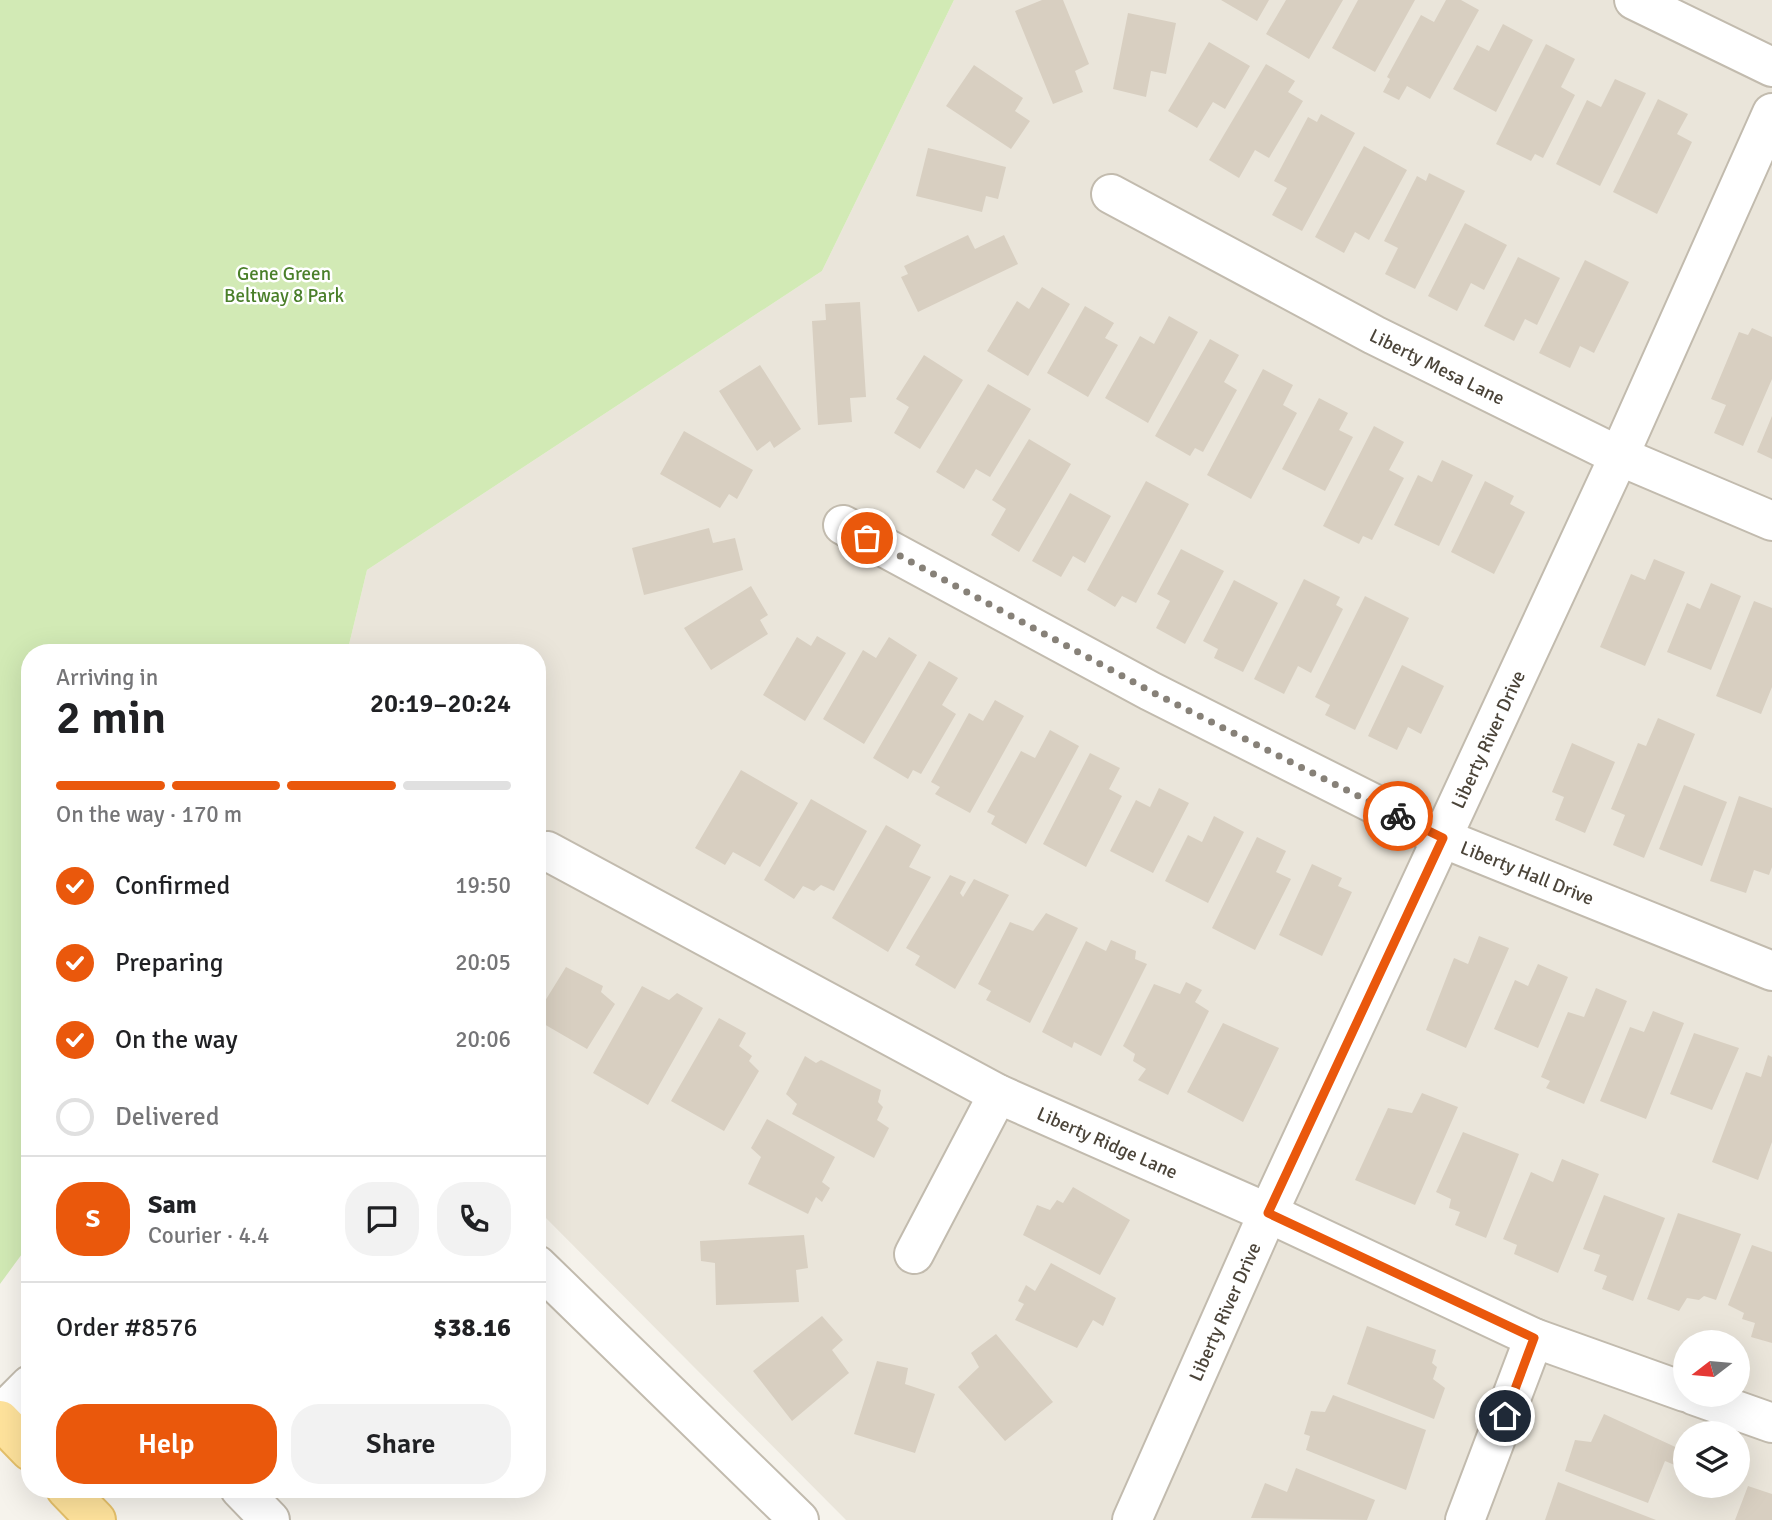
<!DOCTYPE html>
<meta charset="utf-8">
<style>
:root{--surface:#fff;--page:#f2f2f2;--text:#202124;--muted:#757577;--line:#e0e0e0;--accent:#ea580c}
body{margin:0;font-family:Signika,sans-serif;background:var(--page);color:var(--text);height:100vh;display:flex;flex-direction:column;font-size:26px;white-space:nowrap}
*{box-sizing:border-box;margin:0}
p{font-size:23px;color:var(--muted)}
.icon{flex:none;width:38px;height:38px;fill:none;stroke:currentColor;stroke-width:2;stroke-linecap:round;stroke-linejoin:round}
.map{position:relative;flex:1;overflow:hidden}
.sheet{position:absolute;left:21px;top:644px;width:525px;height:854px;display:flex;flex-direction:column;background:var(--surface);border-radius:28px;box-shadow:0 7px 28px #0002}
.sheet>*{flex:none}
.needle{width:46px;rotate:254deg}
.fabs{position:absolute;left:1673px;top:1330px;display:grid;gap:14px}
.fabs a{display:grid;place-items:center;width:77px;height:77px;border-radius:50%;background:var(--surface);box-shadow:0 7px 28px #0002;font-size:35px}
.pin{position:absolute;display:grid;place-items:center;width:60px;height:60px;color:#fff;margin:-30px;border:4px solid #fff;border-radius:50%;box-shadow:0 2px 7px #0007}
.courier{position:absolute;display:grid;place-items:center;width:70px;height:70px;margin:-35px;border:5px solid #ea580c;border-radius:50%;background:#fff;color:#222;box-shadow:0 2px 9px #0007}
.headline em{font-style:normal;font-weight:600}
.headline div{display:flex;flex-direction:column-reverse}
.headline{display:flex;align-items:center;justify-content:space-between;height:119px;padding:0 35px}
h1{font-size:46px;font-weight:600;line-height:52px}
.bar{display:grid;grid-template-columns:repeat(4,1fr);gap:10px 7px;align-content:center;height:84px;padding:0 35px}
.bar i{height:9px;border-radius:5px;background:var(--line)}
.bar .on{background:var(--accent)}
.bar p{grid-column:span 4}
.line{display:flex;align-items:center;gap:18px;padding:0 35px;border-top:2px solid var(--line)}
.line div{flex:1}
.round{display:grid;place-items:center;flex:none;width:74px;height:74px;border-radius:28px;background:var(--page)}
ol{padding:0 35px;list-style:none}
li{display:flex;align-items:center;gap:21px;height:77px}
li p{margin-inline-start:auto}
li .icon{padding:7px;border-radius:50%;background:var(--accent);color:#fff;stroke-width:4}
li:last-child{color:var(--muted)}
li i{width:38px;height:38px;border:4px solid var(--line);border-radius:50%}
.cta{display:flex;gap:14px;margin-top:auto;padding:14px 35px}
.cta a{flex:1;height:80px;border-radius:28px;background:var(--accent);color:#fff;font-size:28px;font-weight:600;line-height:80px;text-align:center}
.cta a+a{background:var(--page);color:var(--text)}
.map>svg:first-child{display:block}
</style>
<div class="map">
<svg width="1772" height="1520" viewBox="0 0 1772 1520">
<rect width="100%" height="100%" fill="#f6f3ec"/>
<path fill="#eae5da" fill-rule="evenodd" d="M954,0H1772V1520H846L537,1209V653H347L367,570L822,271ZM1685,1342H1738V1395H1685ZM1685,1433H1738V1486H1685Z"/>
<path fill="#d2eab5" d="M0,0H954L822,271L367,570L347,653H30V1243L0,1284Z"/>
<path fill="#d8cfc1" d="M1042,0H1063L1089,64L1075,71L1083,92L1053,104L1015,11Z
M1221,0H1269L1257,21Z
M1286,0H1343L1309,59L1266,34Z
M1358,0H1415L1375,72L1332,48Z
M1446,0H1461L1479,10L1430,99L1407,86L1399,100L1383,92L1390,79L1387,77L1421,15L1434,22Z
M1128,13L1176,23L1166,74L1151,71L1146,97L1113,89Z
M1503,24L1533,40L1496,112L1453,89L1477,45L1489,51Z
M1209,42L1250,66L1225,109L1213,102L1197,128L1168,111Z
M1546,44L1575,59L1561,87L1575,95L1543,158L1535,154L1531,161L1496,144Z
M1266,64L1295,81L1288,92L1303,101L1269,158L1255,150L1239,178L1209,160Z
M974,65L1023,98L1015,111L1030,121L1011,149L946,106Z
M1615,79L1646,93L1600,186L1556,164L1587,100L1601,107Z
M1658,99L1688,114L1677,134L1692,142L1657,214L1613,192Z
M1321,114L1355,133L1302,231L1272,215L1287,188L1274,181L1308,117L1317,122Z
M1364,146L1407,170L1369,240L1355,232L1344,253L1315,237Z
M928,148L1006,167L998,199L986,196L982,212L916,196Z
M1429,173L1465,191L1415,289L1385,274L1398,248L1384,241L1417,176L1426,181Z
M1465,223L1507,245L1484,290L1471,283L1457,311L1428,296Z
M968,235L975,249L1004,235L1018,264L918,312L901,277L908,274L904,266Z
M1518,257L1560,278L1537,325L1525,319L1514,341L1484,326Z
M1585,260L1629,282L1594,353L1580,346L1570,368L1539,353Z
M1042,287L1070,304L1028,376L987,351L1017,301L1029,309Z
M860,302L866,397L850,398L852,422L818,425L812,321L826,320L825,304Z
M1085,306L1114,323L1105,338L1118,345L1088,397L1047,373Z
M1169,316L1198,332L1148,423L1105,398L1140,336L1154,344Z
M1752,328L1772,337V379L1743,446L1714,433L1726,405L1711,399L1739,332L1748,335Z
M1210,339L1239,355L1224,382L1237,390L1203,452L1195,448L1190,456L1155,436Z
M924,355L963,380L920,449L894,433L909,407L896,399Z
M760,365L801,429L774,448L770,441L757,451L719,391Z
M1263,369L1293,385L1283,405L1297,413L1251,499L1207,475Z
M988,384L1031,409L990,477L976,469L964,489L936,472Z
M1319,398L1348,413L1339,430L1353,437L1325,491L1282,469Z
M1772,416V459L1757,452Z
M1374,426L1404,442L1389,470L1404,478L1372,540L1363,536L1359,544L1323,526Z
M684,431L753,470L737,499L729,494L720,508L660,474Z
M1029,439L1071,464L1019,552L991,535L1006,509L992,500Z
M1442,460L1473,475L1439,546L1394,525L1418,475L1432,482Z
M1146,481L1189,504L1136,603L1122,596L1115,607L1087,590Z
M1485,481L1514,496L1510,504L1525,512L1494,574L1451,552Z
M1070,493L1111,516L1085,563L1073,556L1061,577L1032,561Z
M709,528L713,543L735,538L743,570L644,595L632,548Z
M1181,549L1224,571L1185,644L1156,628L1170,601L1157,594Z
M1654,559L1685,572L1645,666L1600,647L1631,574L1645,580Z
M1304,579L1340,597L1336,605L1343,609L1311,673L1298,666L1284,694L1254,679Z
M1234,580L1278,603L1243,672L1214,658L1218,649L1203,641Z
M1711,583L1741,596L1711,670L1667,652L1687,603L1700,609Z
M751,586L768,615L760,620L768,634L711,670L684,628Z
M1365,596L1409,618L1355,730L1325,715L1330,705L1315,697Z
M1754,601L1772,608V687L1761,714L1716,696Z
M817,636L846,653L805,721L763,695L797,637L811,646Z
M889,637L917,655L864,744L823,719L863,650L876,658Z
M929,661L958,678L942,705L956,714L921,774L913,770L908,779L873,758Z
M1402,665L1444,686L1421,734L1408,727L1397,750L1368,736Z
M995,700L1024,716L970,813L935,794L940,787L931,782L969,713L983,721Z
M1658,718L1695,734L1644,858L1613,845L1625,815L1611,809L1638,743L1646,746Z
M1050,730L1079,746L1026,844L991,824L995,816L987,812L1021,751L1035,758Z
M1572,743L1615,762L1585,833L1555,820L1564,797L1552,792Z
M1090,753L1120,768L1109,789L1122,796L1086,867L1043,844Z
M741,770L798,803L760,867L733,852L725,865L695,848Z
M1684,785L1727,802L1702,866L1659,849Z
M1159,788L1189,803L1153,873L1110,851L1136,800L1150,807Z
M1739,796L1772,808V867L1769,875L1754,870L1746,893L1710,881Z
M811,799L867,831L834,891L821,885L814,891L803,886L794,899L764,880Z
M1214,816L1244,832L1208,903L1165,881L1188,835L1202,842Z
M886,825L921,845L909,867L931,877L888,952L832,918Z
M1257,837L1286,851L1276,872L1291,879L1255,950L1212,928Z
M1312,864L1342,878L1338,886L1352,892L1322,956L1279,935Z
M950,875L966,882L960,893L963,897L974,879L1009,895L955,989L915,965L920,956L906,948Z
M1046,913L1078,928L1030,1023L986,1000L991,991L978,984L1010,922L1033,931Z
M1479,936L1509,948L1466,1048L1426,1030L1454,958L1468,964Z
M1111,940L1136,951L1135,959L1147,964L1101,1056L1074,1042L1072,1048L1042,1032L1086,941L1106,951Z
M1538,964L1568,977L1538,1048L1494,1029L1515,980L1528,986Z
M566,967L603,986L601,992L615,1004L587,1049L537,1020V1014Z
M1186,982L1202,990L1195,1002L1209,1011L1168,1095L1138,1080L1146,1069L1133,1061L1135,1054L1123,1046L1154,984L1180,994Z
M642,986L669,1000L677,993L703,1008L648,1105L593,1073Z
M1596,988L1627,1001L1584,1104L1546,1088L1550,1081L1541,1077L1568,1012L1584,1017Z
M1653,1011L1684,1023L1646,1119L1600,1101L1630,1027L1644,1032Z
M719,1018L746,1033L739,1046L752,1056L749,1061L759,1071L724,1131L671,1101Z
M1223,1023L1279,1048L1243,1122L1187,1092Z
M1694,1033L1739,1048L1712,1110L1670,1094Z
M1768,1055L1772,1057V1142L1758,1180L1712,1162L1746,1072L1761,1077Z
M805,1056L816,1063L821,1060L881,1090L878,1102L883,1107L877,1120L889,1128L874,1158L792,1114L797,1104L786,1094Z
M1422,1093L1458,1107L1415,1205L1355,1180L1388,1108L1412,1113Z
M767,1119L835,1157L822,1182L830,1188L822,1202L816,1197L808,1214L748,1184L761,1157L751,1148Z
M1463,1132L1519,1154L1486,1238L1455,1225L1460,1212L1449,1208L1451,1199L1436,1192Z
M1562,1159L1599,1174L1558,1273L1514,1254L1517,1245L1503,1239L1531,1172L1553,1182Z
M1073,1187L1130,1220L1100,1275L1023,1235L1037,1205L1050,1210L1057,1200L1063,1203Z
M1604,1195L1665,1218L1633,1301L1602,1289L1607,1276L1594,1271L1600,1255L1583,1249Z
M1678,1213L1741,1234L1716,1300L1704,1296L1699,1300L1687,1298L1679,1311L1647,1299Z
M804,1235L808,1268L796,1270L799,1302L716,1305L715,1263L701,1261L700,1241Z
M1752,1245L1772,1252V1343L1751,1337L1755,1323L1742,1319L1744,1313L1728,1305Z
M1051,1263L1116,1298L1103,1326L1093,1320L1077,1348L1015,1320L1024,1304L1018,1301L1026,1285L1035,1291Z
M822,1316L843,1340L832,1350L849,1373L792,1421L753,1371Z
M1367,1326L1436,1350L1432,1363L1437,1367L1433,1379L1445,1388L1434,1419L1347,1384Z
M996,1334L1053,1402L1005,1441L958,1387L979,1367L971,1353Z
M877,1361L908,1368L905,1384L935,1394L915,1453L854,1434Z
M1333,1395L1426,1430L1406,1490L1306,1450L1310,1436L1304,1434L1311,1411L1325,1412Z
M1604,1414L1684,1451L1677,1466L1665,1461L1648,1503L1565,1471L1575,1440L1591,1442Z
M1296,1468L1375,1500L1367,1520L1251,1518L1265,1483L1287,1492Z
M1558,1482L1656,1520H1545Z
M1748,1486L1772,1494V1520H1735Z"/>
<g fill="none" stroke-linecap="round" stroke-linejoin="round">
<defs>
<g id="minor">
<path d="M1634,0L1772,67"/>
<path id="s1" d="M1111,194L1374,335L1619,456L1772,521"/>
<path id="s2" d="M843,525L1150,691L1442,838L1772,971"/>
<path id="s3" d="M547,851L998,1094L1268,1213L1534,1338L1685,1392"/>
<path d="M914,1254L998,1094"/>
<path d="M537,1265L799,1520"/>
<path d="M1693,1395L1772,1423"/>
<path d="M0,1415L30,1385"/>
<path d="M240,1489L270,1520"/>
<path id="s4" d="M1132,1520L1268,1213L1619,456L1772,113"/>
<path d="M1465,1520L1534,1338"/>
</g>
<path id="major" d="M0,1420L30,1451
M66,1489L96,1520"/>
</defs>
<use href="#minor" stroke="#c2bbae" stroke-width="42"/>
<use href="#major" stroke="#e6c16a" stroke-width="42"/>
<use href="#minor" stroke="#fff" stroke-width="38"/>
<use href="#major" stroke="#ffe39c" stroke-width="38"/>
</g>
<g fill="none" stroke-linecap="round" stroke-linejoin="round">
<path stroke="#878178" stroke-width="7" stroke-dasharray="0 12.6" d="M867,538L1150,691L1398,816"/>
<path stroke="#ea580c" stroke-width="9" d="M1398,816L1443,838L1268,1213L1534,1338L1505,1416"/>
</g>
<g text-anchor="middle" stroke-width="5" stroke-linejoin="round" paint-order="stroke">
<g font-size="19" fill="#4a7f2a" stroke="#fff">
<text x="284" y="280">Gene Green<tspan x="284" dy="22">Beltway 8 Park</tspan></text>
</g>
<g font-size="19" fill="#4b4439" stroke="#fff">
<text dy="7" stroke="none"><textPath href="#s1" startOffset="369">Liberty Mesa Lane</textPath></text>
<text dy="7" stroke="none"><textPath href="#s4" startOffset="858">Liberty River Drive</textPath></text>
<text dy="7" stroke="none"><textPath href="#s2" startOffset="768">Liberty Hall Drive</textPath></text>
<text dy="7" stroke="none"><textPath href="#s3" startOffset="632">Liberty Ridge Lane</textPath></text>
<text dy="7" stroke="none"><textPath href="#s4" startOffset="228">Liberty River Drive</textPath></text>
</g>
</g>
</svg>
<div class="fabs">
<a><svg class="needle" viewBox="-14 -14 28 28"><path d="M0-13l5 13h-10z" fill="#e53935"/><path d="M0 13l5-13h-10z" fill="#757577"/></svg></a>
<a><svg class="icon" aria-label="layers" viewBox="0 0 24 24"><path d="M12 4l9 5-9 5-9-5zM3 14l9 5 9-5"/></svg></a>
</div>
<div class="pin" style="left:867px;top:538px;background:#ea580c"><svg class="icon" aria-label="bag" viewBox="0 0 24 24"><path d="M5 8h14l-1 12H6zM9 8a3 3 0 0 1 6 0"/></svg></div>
<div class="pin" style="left:1505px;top:1416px;background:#1f2937"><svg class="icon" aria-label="home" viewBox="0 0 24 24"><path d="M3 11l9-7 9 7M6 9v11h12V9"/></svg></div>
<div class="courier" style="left:1398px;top:816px"><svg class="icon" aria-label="bike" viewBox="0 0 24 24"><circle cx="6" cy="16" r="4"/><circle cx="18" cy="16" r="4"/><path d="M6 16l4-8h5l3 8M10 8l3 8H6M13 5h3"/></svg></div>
<section class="sheet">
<div class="headline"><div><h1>2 min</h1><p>Arriving in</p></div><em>20:19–20:24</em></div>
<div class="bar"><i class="on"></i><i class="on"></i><i class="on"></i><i></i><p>On the way · 170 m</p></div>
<ol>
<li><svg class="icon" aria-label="check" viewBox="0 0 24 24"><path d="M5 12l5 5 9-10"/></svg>Confirmed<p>19:50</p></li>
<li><svg class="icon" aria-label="check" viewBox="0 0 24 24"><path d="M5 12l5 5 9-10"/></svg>Preparing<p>20:05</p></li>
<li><svg class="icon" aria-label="check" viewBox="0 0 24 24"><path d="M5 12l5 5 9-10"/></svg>On the way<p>20:06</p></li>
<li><i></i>Delivered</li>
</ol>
<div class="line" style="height:126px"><b class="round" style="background:var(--accent);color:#fff">S</b><div><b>Sam</b><p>Courier · 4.4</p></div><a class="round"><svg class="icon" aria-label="chat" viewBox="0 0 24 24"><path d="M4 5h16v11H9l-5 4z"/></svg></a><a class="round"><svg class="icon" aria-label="phone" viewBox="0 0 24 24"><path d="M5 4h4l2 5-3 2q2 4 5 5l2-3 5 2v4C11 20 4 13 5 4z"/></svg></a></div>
<div class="line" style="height:91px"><div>Order #8576</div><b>$38.16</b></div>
<div class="cta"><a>Help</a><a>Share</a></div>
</section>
</div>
